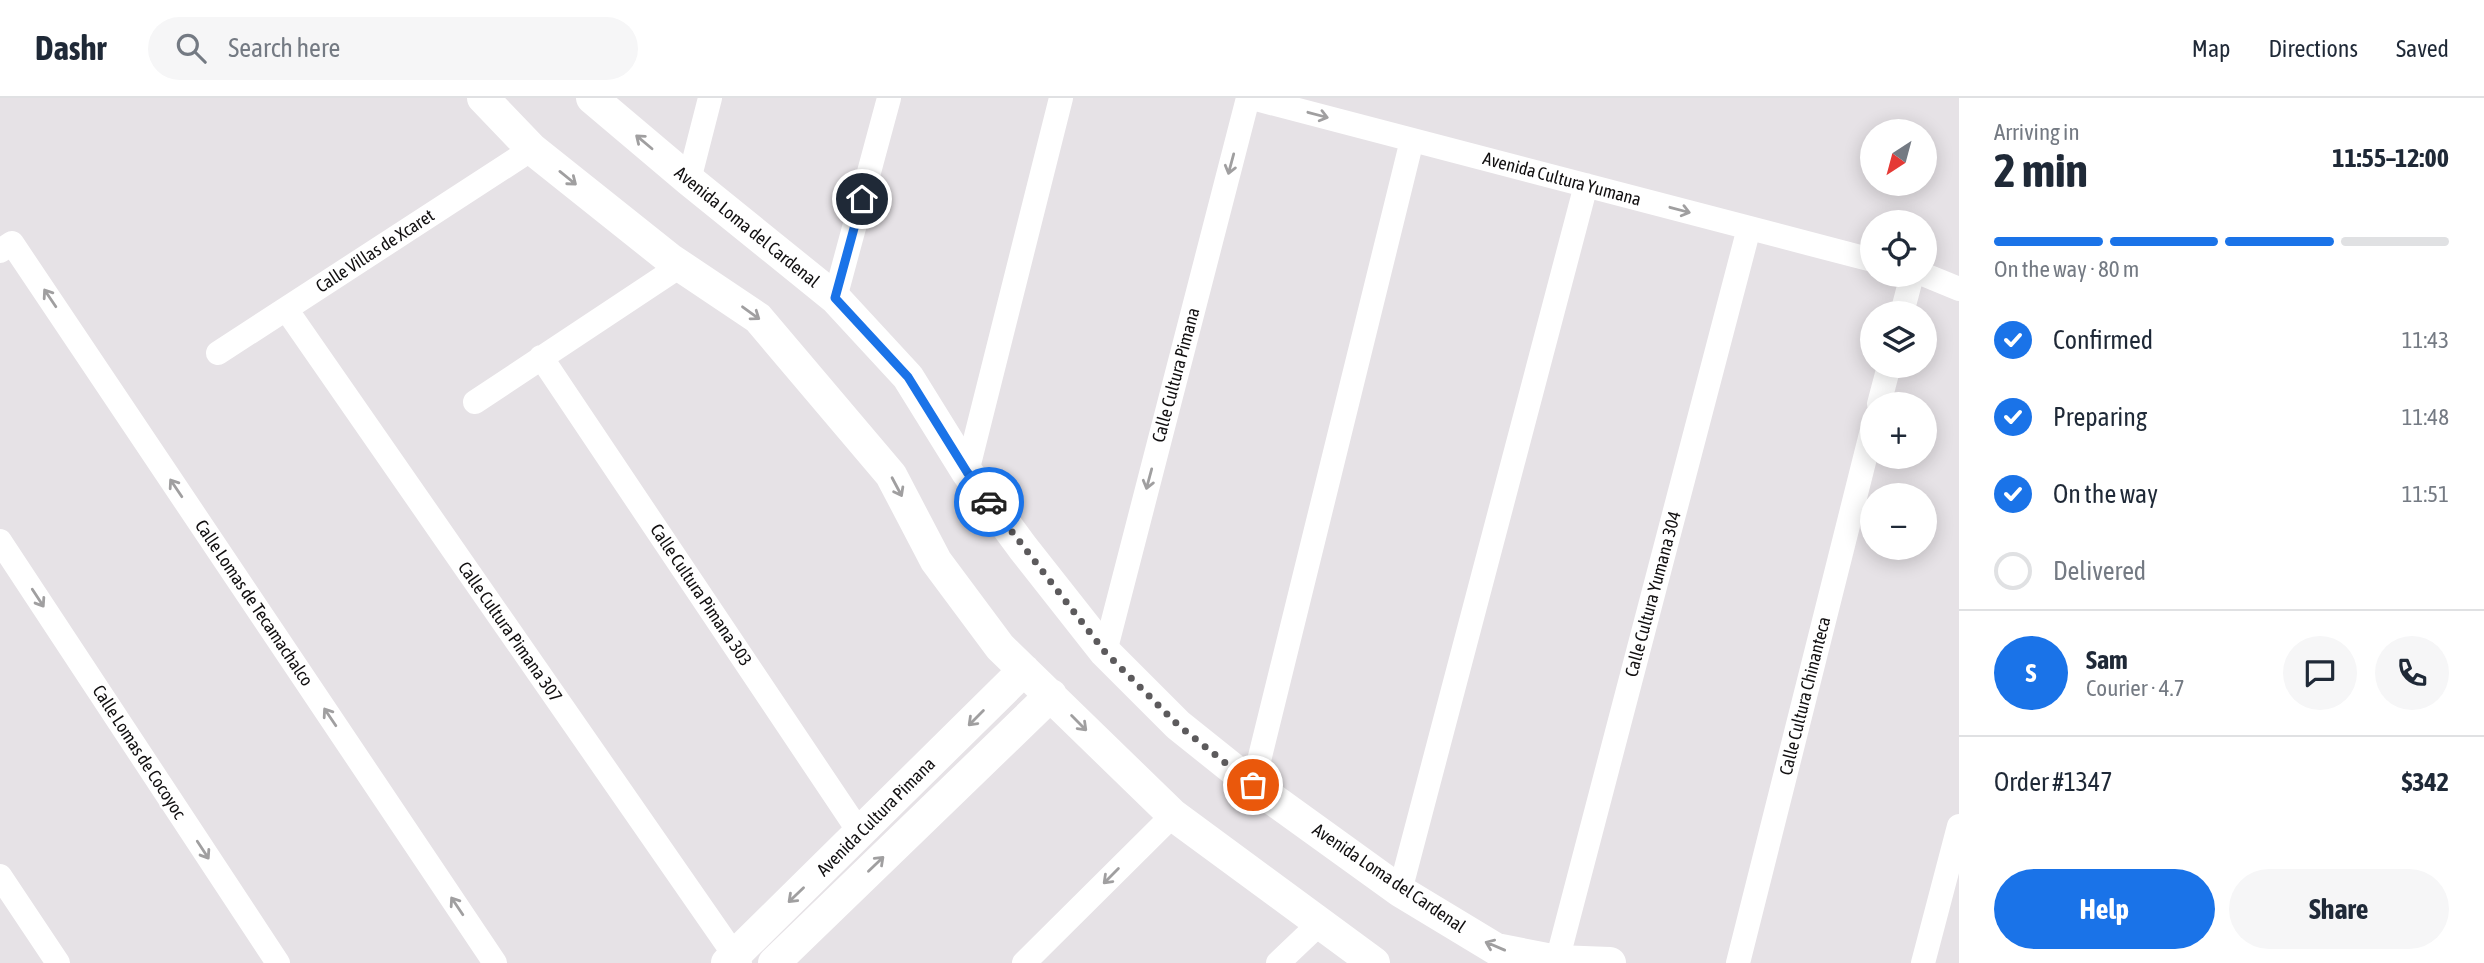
<!DOCTYPE html>
<meta charset="utf-8">
<style>
:root{--surface:#fff;--page:#f6f6f7;--text:#1f2937;--muted:#747a83;--line:#e0e1e3;--accent:#1a73e8}
body{margin:0;font-family:"Asap Condensed",sans-serif;background:var(--page);color:var(--text);height:100vh;display:flex;flex-direction:column;font-size:26px;white-space:nowrap}
*{box-sizing:border-box;margin:0}
p{font-size:23px;color:var(--muted)}
.icon{flex:none;width:38px;height:38px;fill:none;stroke:currentColor;stroke-width:2;stroke-linecap:round;stroke-linejoin:round}
.map{position:relative;flex:1;overflow:hidden}
.drawer{display:flex;flex-direction:column;background:var(--surface);width:525px}
.drawer>*{flex:none}
.needle{width:46px;rotate:216deg}
.tools{position:absolute;left:1860px;top:21px;display:grid;gap:14px}
.tools a{display:grid;place-items:center;width:77px;height:77px;border-radius:50%;background:var(--surface);box-shadow:0 4px 18px #0003;font-size:35px}
.pin{position:absolute;display:grid;place-items:center;width:60px;height:60px;color:#fff;margin:-30px;border:4px solid #fff;border-radius:50%;box-shadow:0 2px 7px #0007}
.courier{position:absolute;display:grid;place-items:center;width:70px;height:70px;margin:-35px;border:5px solid #1a73e8;border-radius:50%;background:#fff;color:#222;box-shadow:0 2px 9px #0007}
.head em{font-style:normal;font-weight:700}
.head div{display:flex;flex-direction:column-reverse}
.head{display:flex;align-items:center;justify-content:space-between;height:119px;padding:0 35px}
h1{font-size:46px;font-weight:700;line-height:52px}
.bar{display:grid;grid-template-columns:repeat(4,1fr);gap:10px 7px;align-content:center;height:84px;padding:0 35px}
.bar i{height:9px;border-radius:5px;background:var(--line)}
.bar .on{background:var(--accent)}
.bar p{grid-column:span 4}
.line{display:flex;align-items:center;gap:18px;padding:0 35px;border-top:2px solid var(--line)}
.line div{flex:1}
.round{display:grid;place-items:center;flex:none;width:74px;height:74px;border-radius:37px;background:var(--page)}
ol{padding:0 35px;list-style:none}
li{display:flex;align-items:center;gap:21px;height:77px}
li p{margin-inline-start:auto}
li .icon{padding:7px;border-radius:50%;background:var(--accent);color:#fff;stroke-width:4}
li:last-child{color:var(--muted)}
li i{width:38px;height:38px;border:4px solid var(--line);border-radius:50%}
.primary-button{display:flex;gap:14px;margin-top:auto;padding:14px 35px}
.primary-button a{flex:1;height:80px;border-radius:42px;background:var(--accent);color:#fff;font-size:28px;font-weight:700;line-height:80px;text-align:center}
.primary-button a+a{background:var(--page);color:var(--text)}
header{display:flex;align-items:center;gap:42px;box-sizing:border-box;height:98px;padding:0 35px;background:var(--surface);border-bottom:2px solid var(--line)}
header strong{font-size:33px}
nav{display:flex;gap:38px;margin-inline-start:auto;font-size:24px}
.search{width:490px;height:63px;background:var(--page);display:flex;align-items:center;gap:18px;box-sizing:border-box;padding:0 24px;border-radius:38px;color:var(--muted);font-size:26px}
main{display:flex;flex:1;min-height:0}
.map>svg:first-child{display:block}
</style>
<header>
<strong>Dashr</strong>
<div class="search"><svg class="icon" aria-label="search" viewBox="0 0 24 24"><circle cx="10" cy="10" r="6"/><path d="M15 15l6 6"/></svg>Search here</div>
<nav><a>Map</a><a>Directions</a><a>Saved</a></nav>
</header>
<main>
<div class="map">
<svg width="1959" height="865" viewBox="0 0 1959 865">
<rect width="100%" height="100%" fill="#e6e2e6"/>
<g fill="none" stroke-linecap="round" stroke-linejoin="round">
<path stroke="#fff" stroke-width="24" d="M1252,0L1872,162
M689,82L710,0
M0,153L12,145L495,865
M1925,177L1959,191
M835,200L889,0
M286,211L740,865
M1902,215L1912,177
M218,255L532,51
M541,259L860,735
M475,304L680,168
M1879,306L1889,268
M967,374L1061,0
M0,443L278,865
M1105,554L1248,0
M1253,687L1412,42
M0,778L58,865
M1400,793L1586,87
M1557,863L1749,130
M1024,865L1173,717
M1278,865L1320,825
M1738,865L1872,332
M1923,865L1959,728"/>
<path stroke="#fff" stroke-width="32" d="M483,0L532,51L670,161L758,220L891,377L936,463L1000,549L1173,717L1374,865
M592,0L689,82L835,200L908,279L967,374L1023,450L1105,554L1178,627L1253,687L1400,793L1496,851L1557,863L1610,865
M727,865L1024,572
M774,865L1051,597"/>
</g>
<defs><path id="oneway-shaft" d="M-6 0H5M1.5-3L5.5 0L1.5 3" fill="none" stroke-width="1.6" stroke-linecap="round" stroke-linejoin="round" transform="scale(1.75)"/></defs>
<g stroke="#a09fa0">
<use href="#oneway-shaft" transform="translate(1318 17) rotate(15)"/>
<use href="#oneway-shaft" transform="translate(644 44) rotate(-140)"/>
<use href="#oneway-shaft" transform="translate(1231 66) rotate(105)"/>
<use href="#oneway-shaft" transform="translate(568 80) rotate(39)"/>
<use href="#oneway-shaft" transform="translate(1680 112) rotate(15)"/>
<use href="#oneway-shaft" transform="translate(50 200) rotate(-124)"/>
<use href="#oneway-shaft" transform="translate(751 215) rotate(36)"/>
<use href="#oneway-shaft" transform="translate(1149 381) rotate(105)"/>
<use href="#oneway-shaft" transform="translate(897 389) rotate(62)"/>
<use href="#oneway-shaft" transform="translate(176 390) rotate(-124)"/>
<use href="#oneway-shaft" transform="translate(38 500) rotate(57)"/>
<use href="#oneway-shaft" transform="translate(330 619) rotate(-124)"/>
<use href="#oneway-shaft" transform="translate(976 620) rotate(135)"/>
<use href="#oneway-shaft" transform="translate(1079 625) rotate(45)"/>
<use href="#oneway-shaft" transform="translate(203 752) rotate(57)"/>
<use href="#oneway-shaft" transform="translate(876 766) rotate(-44)"/>
<use href="#oneway-shaft" transform="translate(1111 778) rotate(135)"/>
<use href="#oneway-shaft" transform="translate(796 797) rotate(136)"/>
<use href="#oneway-shaft" transform="translate(457 808) rotate(-124)"/>
<use href="#oneway-shaft" transform="translate(1495 848) rotate(-157)"/>
</g>
<g fill="none" stroke-linecap="round" stroke-linejoin="round">
<path stroke="#5c5a5c" stroke-width="7" stroke-dasharray="0 12.6" d="M989,404L1105,554L1178,627L1253,687"/>
<path stroke="#1a73e8" stroke-width="9" d="M862,101L835,200L908,279L967,374L989,404"/>
</g>
<g text-anchor="middle" stroke-width="5" stroke-linejoin="round" paint-order="stroke">
<g font-size="18" fill="#121011" stroke="#fff">
<text transform="translate(1562 81) rotate(15)" y="6">Avenida Cultura Yumana</text>
<text transform="translate(747 129) rotate(39)" y="6">Avenida Loma del Cardenal</text>
<text transform="translate(375 153) rotate(-33)" y="6">Calle Villas de Xcaret</text>
<text transform="translate(1176 277) rotate(-75)" y="6">Calle Cultura Pimana</text>
<text transform="translate(1653 496) rotate(-75)" y="6">Calle Cultura Yumana 304</text>
<text transform="translate(701 497) rotate(56)" y="6">Calle Cultura Pimana 303</text>
<text transform="translate(254 505) rotate(56)" y="6">Calle Lomas de Tecamachalco</text>
<text transform="translate(510 534) rotate(55)" y="6">Calle Cultura Pimana 307</text>
<text transform="translate(1805 598) rotate(-76)" y="6">Calle Cultura Chinanteca</text>
<text transform="translate(139 654) rotate(57)" y="6">Calle Lomas de Cocoyoc</text>
<text transform="translate(876 719) rotate(-45)" y="6">Avenida Cultura Pimana</text>
<text transform="translate(1389 780) rotate(34)" y="6">Avenida Loma del Cardenal</text>
</g>
</g>
</svg>
<div class="tools">
<a><svg class="needle" viewBox="-14 -14 28 28"><path d="M0-13l5 13h-10z" fill="#e53935"/><path d="M0 13l5-13h-10z" fill="#747a83"/></svg></a>
<a><svg class="icon" aria-label="locate" viewBox="0 0 24 24"><circle cx="12" cy="12" r="6"/><path d="M12 2v4M12 18v4M2 12h4M18 12h4"/></svg></a>
<a><svg class="icon" aria-label="layers" viewBox="0 0 24 24"><path d="M12 4l9 5-9 5-9-5zM3 14l9 5 9-5"/></svg></a>
<a>+</a>
<a>−</a>
</div>
<div class="pin" style="left:1253px;top:687px;background:#ea580c"><svg class="icon" aria-label="bag" viewBox="0 0 24 24"><path d="M5 8h14l-1 12H6zM9 8a3 3 0 0 1 6 0"/></svg></div>
<div class="pin" style="left:862px;top:101px;background:#1f2937"><svg class="icon" aria-label="home" viewBox="0 0 24 24"><path d="M3 11l9-7 9 7M6 9v11h12V9"/></svg></div>
<div class="courier" style="left:989px;top:404px"><svg class="icon" aria-label="car" viewBox="0 0 24 24"><path d="M5 17H2v-5l4-1 3-4h7l3 4 3 1v5h-3M9 17h6M6 11h13"/><circle cx="7" cy="17" r="2"/><circle cx="17" cy="17" r="2"/></svg></div>
</div>
<section class="drawer">
<div class="head"><div><h1>2 min</h1><p>Arriving in</p></div><em>11:55–12:00</em></div>
<div class="bar"><i class="on"></i><i class="on"></i><i class="on"></i><i></i><p>On the way · 80 m</p></div>
<ol>
<li><svg class="icon" aria-label="check" viewBox="0 0 24 24"><path d="M5 12l5 5 9-10"/></svg>Confirmed<p>11:43</p></li>
<li><svg class="icon" aria-label="check" viewBox="0 0 24 24"><path d="M5 12l5 5 9-10"/></svg>Preparing<p>11:48</p></li>
<li><svg class="icon" aria-label="check" viewBox="0 0 24 24"><path d="M5 12l5 5 9-10"/></svg>On the way<p>11:51</p></li>
<li><i></i>Delivered</li>
</ol>
<div class="line" style="height:126px"><b class="round" style="background:var(--accent);color:#fff">S</b><div><b>Sam</b><p>Courier · 4.7</p></div><a class="round"><svg class="icon" aria-label="chat" viewBox="0 0 24 24"><path d="M4 5h16v11H9l-5 4z"/></svg></a><a class="round"><svg class="icon" aria-label="phone" viewBox="0 0 24 24"><path d="M5 4h4l2 5-3 2q2 4 5 5l2-3 5 2v4C11 20 4 13 5 4z"/></svg></a></div>
<div class="line" style="height:91px"><div>Order #1347</div><b>$342</b></div>
<div class="primary-button"><a>Help</a><a>Share</a></div>
</section>
</main>
